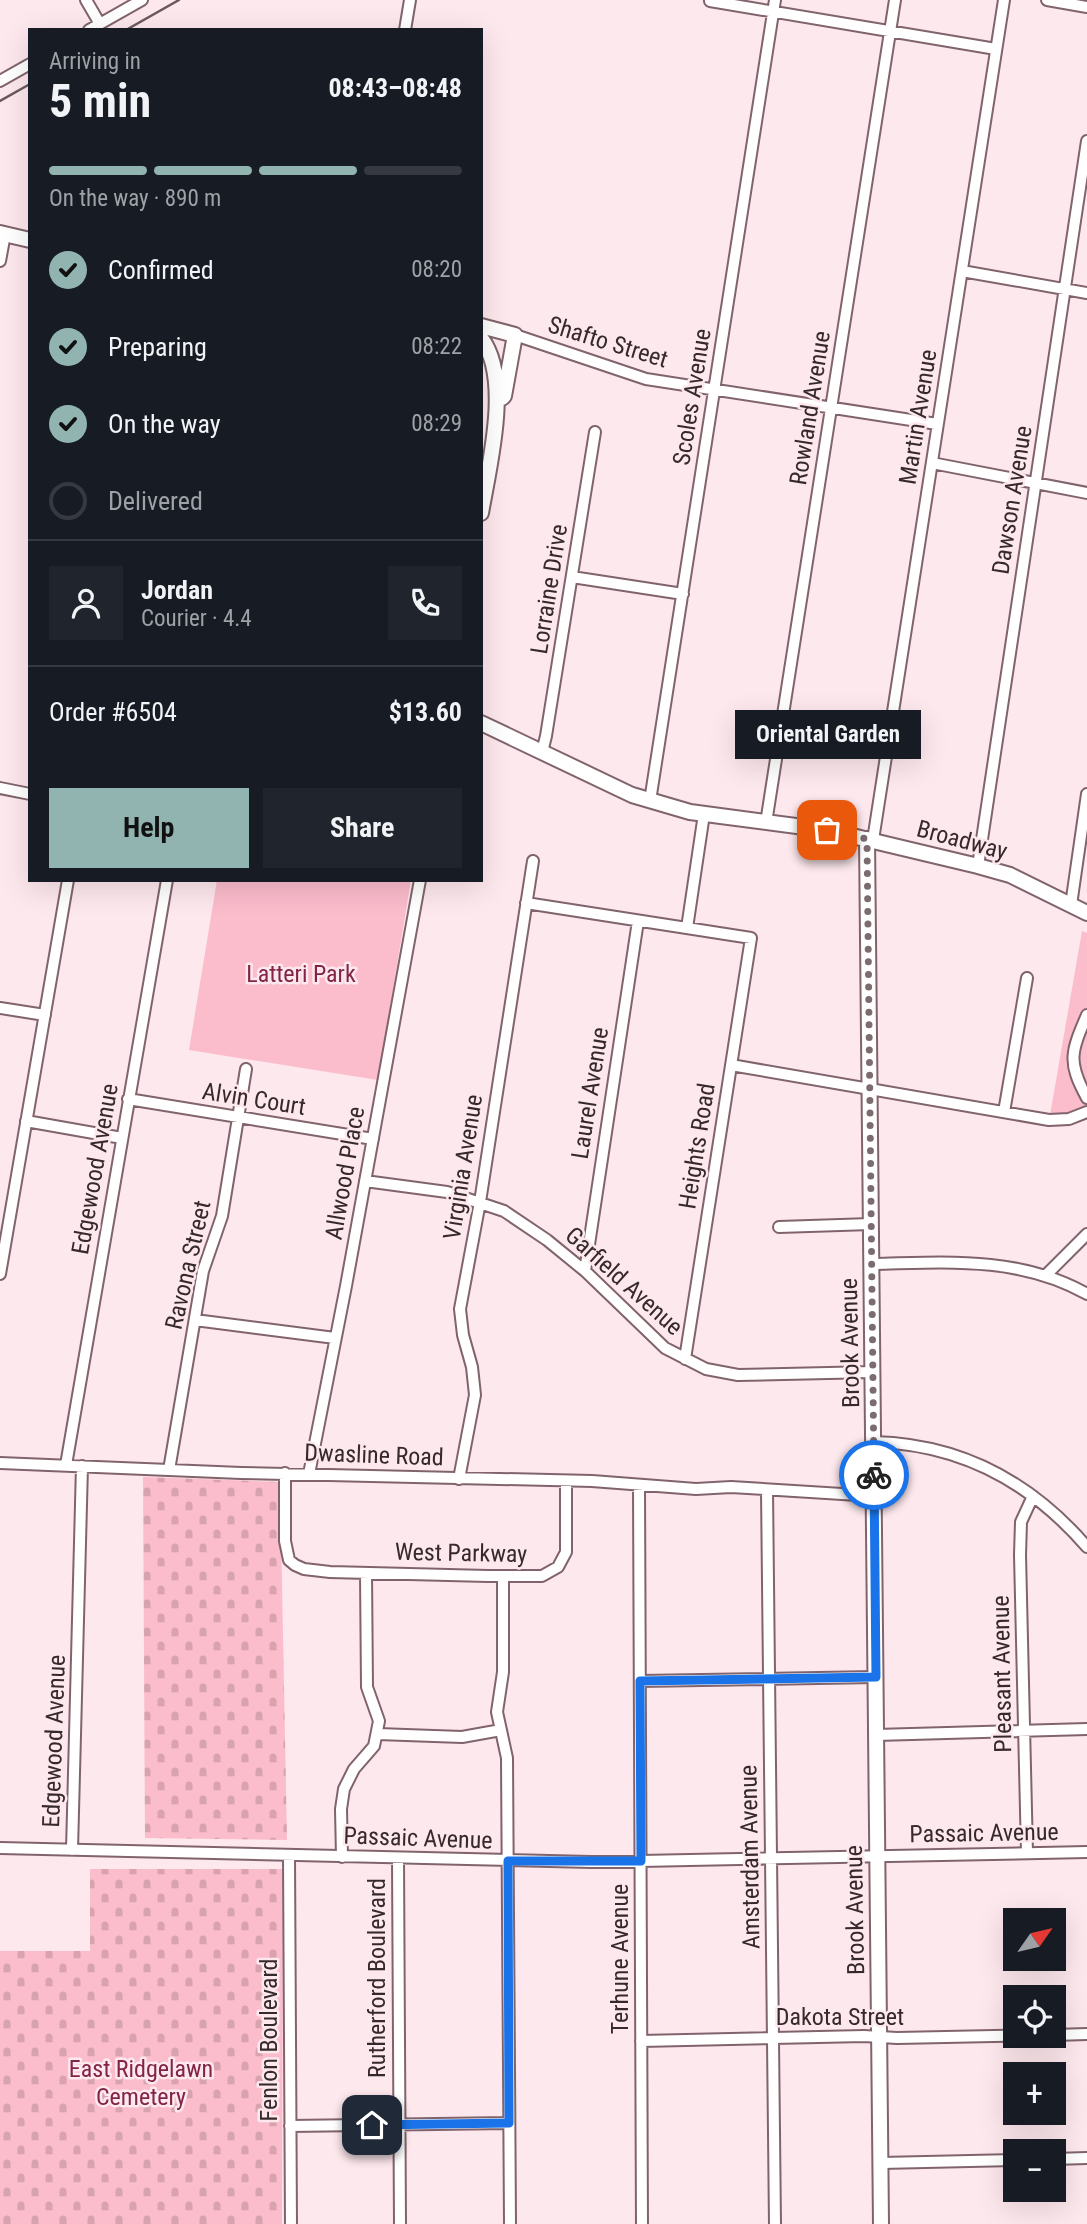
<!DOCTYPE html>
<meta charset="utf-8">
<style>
:root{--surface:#171b24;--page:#20242c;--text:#f1f3f6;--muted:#9ea1a6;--line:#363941;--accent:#92b4b1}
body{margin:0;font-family:"Roboto Condensed",sans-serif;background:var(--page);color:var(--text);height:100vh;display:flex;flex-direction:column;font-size:26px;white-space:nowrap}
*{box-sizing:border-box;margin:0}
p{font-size:23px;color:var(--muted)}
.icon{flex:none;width:38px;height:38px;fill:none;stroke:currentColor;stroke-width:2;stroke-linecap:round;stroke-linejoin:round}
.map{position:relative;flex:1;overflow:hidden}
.sheet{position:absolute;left:28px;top:28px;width:455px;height:854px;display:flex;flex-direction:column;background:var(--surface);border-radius:0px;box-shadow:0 7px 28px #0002}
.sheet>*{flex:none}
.needle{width:46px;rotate:56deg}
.tools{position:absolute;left:1003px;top:1908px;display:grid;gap:14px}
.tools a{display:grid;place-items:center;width:63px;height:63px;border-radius:0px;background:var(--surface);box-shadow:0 7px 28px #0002;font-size:35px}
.pin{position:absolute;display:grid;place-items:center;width:60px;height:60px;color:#fff;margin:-30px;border-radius:14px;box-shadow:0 4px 10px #0006}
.courier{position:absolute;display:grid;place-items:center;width:70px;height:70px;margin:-35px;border:5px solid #1a73e8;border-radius:50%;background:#fff;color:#222;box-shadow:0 2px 9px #0007}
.bubble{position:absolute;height:49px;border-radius:0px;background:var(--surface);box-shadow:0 7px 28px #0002;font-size:23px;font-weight:700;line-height:49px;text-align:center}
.head em{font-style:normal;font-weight:700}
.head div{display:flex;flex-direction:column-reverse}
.head{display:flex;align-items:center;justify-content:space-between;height:119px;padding:0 21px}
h1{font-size:46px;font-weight:700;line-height:52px}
.bar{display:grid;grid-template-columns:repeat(4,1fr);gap:10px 7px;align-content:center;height:84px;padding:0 21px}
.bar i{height:9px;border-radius:5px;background:var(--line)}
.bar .on{background:var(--accent)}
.bar p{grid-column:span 4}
.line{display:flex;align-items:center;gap:18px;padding:0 21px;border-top:2px solid var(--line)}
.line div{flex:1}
.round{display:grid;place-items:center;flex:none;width:74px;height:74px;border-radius:0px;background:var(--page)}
ol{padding:0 21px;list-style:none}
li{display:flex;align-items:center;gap:21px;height:77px}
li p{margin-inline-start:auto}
li .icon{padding:7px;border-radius:50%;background:var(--accent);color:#111;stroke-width:4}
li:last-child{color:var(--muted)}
li i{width:38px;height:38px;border:4px solid var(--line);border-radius:50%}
.primary-button{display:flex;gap:14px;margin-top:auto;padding:14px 21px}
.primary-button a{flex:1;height:80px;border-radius:0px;background:var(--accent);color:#111;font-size:28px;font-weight:700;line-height:80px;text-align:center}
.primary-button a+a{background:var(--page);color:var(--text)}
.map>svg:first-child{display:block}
</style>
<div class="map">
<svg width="1087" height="2224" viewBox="0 0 1087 2224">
<defs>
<pattern id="cemetery-stones" width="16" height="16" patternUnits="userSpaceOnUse" patternTransform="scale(1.75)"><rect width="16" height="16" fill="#fbbccc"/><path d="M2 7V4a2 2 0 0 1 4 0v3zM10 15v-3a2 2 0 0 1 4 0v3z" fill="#d8a2af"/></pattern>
</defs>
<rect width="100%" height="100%" fill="#fde8ed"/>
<path fill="#fbbccc" d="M217,880H411L378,1080L189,1050Z
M1082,931L1087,933V1110L1049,1121Z"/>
<path fill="url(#cemetery-stones)" d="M143,1477L280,1482L287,1840L145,1838Z
M90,1869H283L282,2224H0V1951H90Z"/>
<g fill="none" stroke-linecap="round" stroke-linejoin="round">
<defs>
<path id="minor" d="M86,0L100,24
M1047,0L1087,7
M710,1L996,49
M89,30L142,0
M405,30L410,0
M0,81L30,64
M0,261L5,234
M962,271L1087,293
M515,335L646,379L937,424
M932,463L1087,493
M572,577L683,594
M542,752L546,736L595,432
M0,788L30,794
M650,801L775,0
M766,823L895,0
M873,840L1004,0
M978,866L1087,141
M526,903L751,938L685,1359
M1071,905L1087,794
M687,928L704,814
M0,1008L45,1015
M1087,1015C1071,1052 1067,1062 1087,1098
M731,1065L1049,1120L1069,1119L1087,1112
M128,1099L373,1139
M1004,1112L1027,978
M26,1121L122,1138
M365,1181L447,1192L504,1211L547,1240L585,1271L665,1348L706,1369L738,1375L873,1372
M779,1227L871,1224
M872,1264C945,1262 1020,1256 1087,1294
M585,1271L638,921
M0,1274L68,880
M1046,1275L1087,1234
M195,1320L335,1338
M874,1442C961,1444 1030,1481 1087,1547
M0,1463L241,1473L592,1481L696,1489L731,1487L874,1496
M66,1465L167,880
M169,1470L203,1271L222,1216L246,1069
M285,1473V1541L289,1560L295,1565L304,1569L330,1572L488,1576H542L558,1567L566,1552V1481
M309,1474L346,1286L420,880
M459,1479L475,1395L472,1367L463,1335L460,1309L480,1202L533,861
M639,1485L642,2224
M767,1490L775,2224
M503,1576V1672L497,1712L507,1758L510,2224
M640,1681L875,1677
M378,1734L462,1737L501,1730
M876,1735L1087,1729
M0,1848L591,1862L1087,1852
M72,1850L82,1466
M1027,1853L1020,1555L1021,1522L1033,1496
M289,1856L291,2224
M342,1857L341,1809L344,1789L354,1769L374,1746L379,1721L367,1687L366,1573
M398,1859L400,2224
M1054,2035L1087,2034
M641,2041L864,2036L897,2038L1039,2035
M290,2126L509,2123
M1054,2159L1087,2158
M881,2163L1015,2160"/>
<path id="major" d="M0,233L30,240
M481,326L515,335L504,396L502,398
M481,338C512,378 489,466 481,513
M481,723L632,795L690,812L827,830L978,866L1010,875L1087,913
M867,839L881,2224"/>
</defs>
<use href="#minor" stroke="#81646b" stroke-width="14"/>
<use href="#major" stroke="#81646b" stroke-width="18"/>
<use href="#minor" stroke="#fff" stroke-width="10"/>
<use href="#major" stroke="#fff" stroke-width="14"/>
<path stroke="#69595d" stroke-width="2.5" d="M126,30L179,0
M0,101L30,84"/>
</g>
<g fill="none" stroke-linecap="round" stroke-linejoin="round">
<path stroke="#7c6c70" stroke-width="7" stroke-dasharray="0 12.6" d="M827,830L867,839L874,1475"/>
<path stroke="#1a73e8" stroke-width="9" d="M372,2125L509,2123L508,1861H641L640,1681L876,1677L874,1475"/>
</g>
<g text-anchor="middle" stroke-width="5" stroke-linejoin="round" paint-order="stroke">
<g font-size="24" fill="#36292c" stroke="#fde8ed">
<text transform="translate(608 342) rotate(17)" y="8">Shafto Street</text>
<text transform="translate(692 397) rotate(-81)" y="8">Scoles Avenue</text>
<text transform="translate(810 408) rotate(-81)" y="8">Rowland Avenue</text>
<text transform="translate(918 417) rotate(-81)" y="8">Martin Avenue</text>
<text transform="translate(1012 500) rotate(-81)" y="8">Dawson Avenue</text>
<text transform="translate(549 589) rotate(-81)" y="8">Lorraine Drive</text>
<text transform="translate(962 840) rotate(15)" y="8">Broadway</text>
<text transform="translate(590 1093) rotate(-81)" y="8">Laurel Avenue</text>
<text transform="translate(254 1099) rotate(9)" y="8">Alvin Court</text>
<text transform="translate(697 1146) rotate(-81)" y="8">Heights Road</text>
<text transform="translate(463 1167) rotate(-81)" y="8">Virginia Avenue</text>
<text transform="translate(95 1169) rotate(-80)" y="8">Edgewood Avenue</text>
<text transform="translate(345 1173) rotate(-80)" y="8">Allwood Place</text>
<text transform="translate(188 1265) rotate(-77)" y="8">Ravona Street</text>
<text transform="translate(624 1281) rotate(42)" y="8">Garfield Avenue</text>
<text transform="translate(850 1343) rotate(-91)" y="8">Brook Avenue</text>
<text transform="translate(374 1455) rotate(2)" y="8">Dwasline Road</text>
<text transform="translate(461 1553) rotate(1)" y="8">West Parkway</text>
<text transform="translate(1002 1674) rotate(-91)" y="8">Pleasant Avenue</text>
<text transform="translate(54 1741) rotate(-88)" y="8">Edgewood Avenue</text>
<text transform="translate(984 1833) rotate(-1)" y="8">Passaic Avenue</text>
<text transform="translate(418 1838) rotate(2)" y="8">Passaic Avenue</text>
<text transform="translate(750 1857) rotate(-91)" y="8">Amsterdam Avenue</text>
<text transform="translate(855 1910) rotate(-91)" y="8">Brook Avenue</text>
<text transform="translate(620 1959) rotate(-90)" y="8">Terhune Avenue</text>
<text transform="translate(377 1978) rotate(-90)" y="8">Rutherford Boulevard</text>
<text x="840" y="2025">Dakota Street</text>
<text transform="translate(269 2040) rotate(-90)" y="8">Fenlon Boulevard</text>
</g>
<g font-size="24" fill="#822447" stroke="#fde8ed">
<text x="301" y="982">Latteri Park</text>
<text x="141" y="2077">East Ridgelawn<tspan x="141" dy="28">Cemetery</tspan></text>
</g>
</g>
</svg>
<div class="tools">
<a><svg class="needle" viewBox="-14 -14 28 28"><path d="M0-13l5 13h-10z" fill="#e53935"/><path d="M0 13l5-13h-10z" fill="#9ea1a6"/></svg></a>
<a><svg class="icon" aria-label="locate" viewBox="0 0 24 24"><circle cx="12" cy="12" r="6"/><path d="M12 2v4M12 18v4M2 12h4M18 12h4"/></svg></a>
<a>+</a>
<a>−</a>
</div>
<div class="pin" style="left:827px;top:830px;background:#ea580c"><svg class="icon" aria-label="bag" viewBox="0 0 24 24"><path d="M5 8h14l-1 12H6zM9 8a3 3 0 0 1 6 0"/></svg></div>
<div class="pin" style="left:372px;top:2125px;background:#1f2937"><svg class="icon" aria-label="home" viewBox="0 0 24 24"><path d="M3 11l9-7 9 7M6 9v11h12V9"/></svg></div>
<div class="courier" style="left:874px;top:1475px"><svg class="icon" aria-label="bike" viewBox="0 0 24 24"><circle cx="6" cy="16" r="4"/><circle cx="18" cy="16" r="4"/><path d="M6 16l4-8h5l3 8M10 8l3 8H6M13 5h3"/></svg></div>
<div class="bubble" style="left:735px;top:710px;width:186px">Oriental Garden</div>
<section class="sheet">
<div class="head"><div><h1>5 min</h1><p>Arriving in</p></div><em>08:43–08:48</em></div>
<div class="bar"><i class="on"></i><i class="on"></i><i class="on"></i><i></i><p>On the way · 890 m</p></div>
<ol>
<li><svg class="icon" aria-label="check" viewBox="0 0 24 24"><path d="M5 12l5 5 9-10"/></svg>Confirmed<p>08:20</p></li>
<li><svg class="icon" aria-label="check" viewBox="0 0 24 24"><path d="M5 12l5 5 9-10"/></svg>Preparing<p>08:22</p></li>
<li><svg class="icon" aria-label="check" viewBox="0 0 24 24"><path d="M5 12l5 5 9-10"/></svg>On the way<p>08:29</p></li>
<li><i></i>Delivered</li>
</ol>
<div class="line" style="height:126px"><a class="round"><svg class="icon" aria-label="person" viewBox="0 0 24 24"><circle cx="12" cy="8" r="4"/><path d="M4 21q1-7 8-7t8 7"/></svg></a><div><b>Jordan</b><p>Courier · 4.4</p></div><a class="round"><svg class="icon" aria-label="phone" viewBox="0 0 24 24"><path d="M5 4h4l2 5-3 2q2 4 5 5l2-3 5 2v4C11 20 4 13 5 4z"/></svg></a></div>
<div class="line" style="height:91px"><div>Order #6504</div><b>$13.60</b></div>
<div class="primary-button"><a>Help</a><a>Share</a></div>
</section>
</div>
